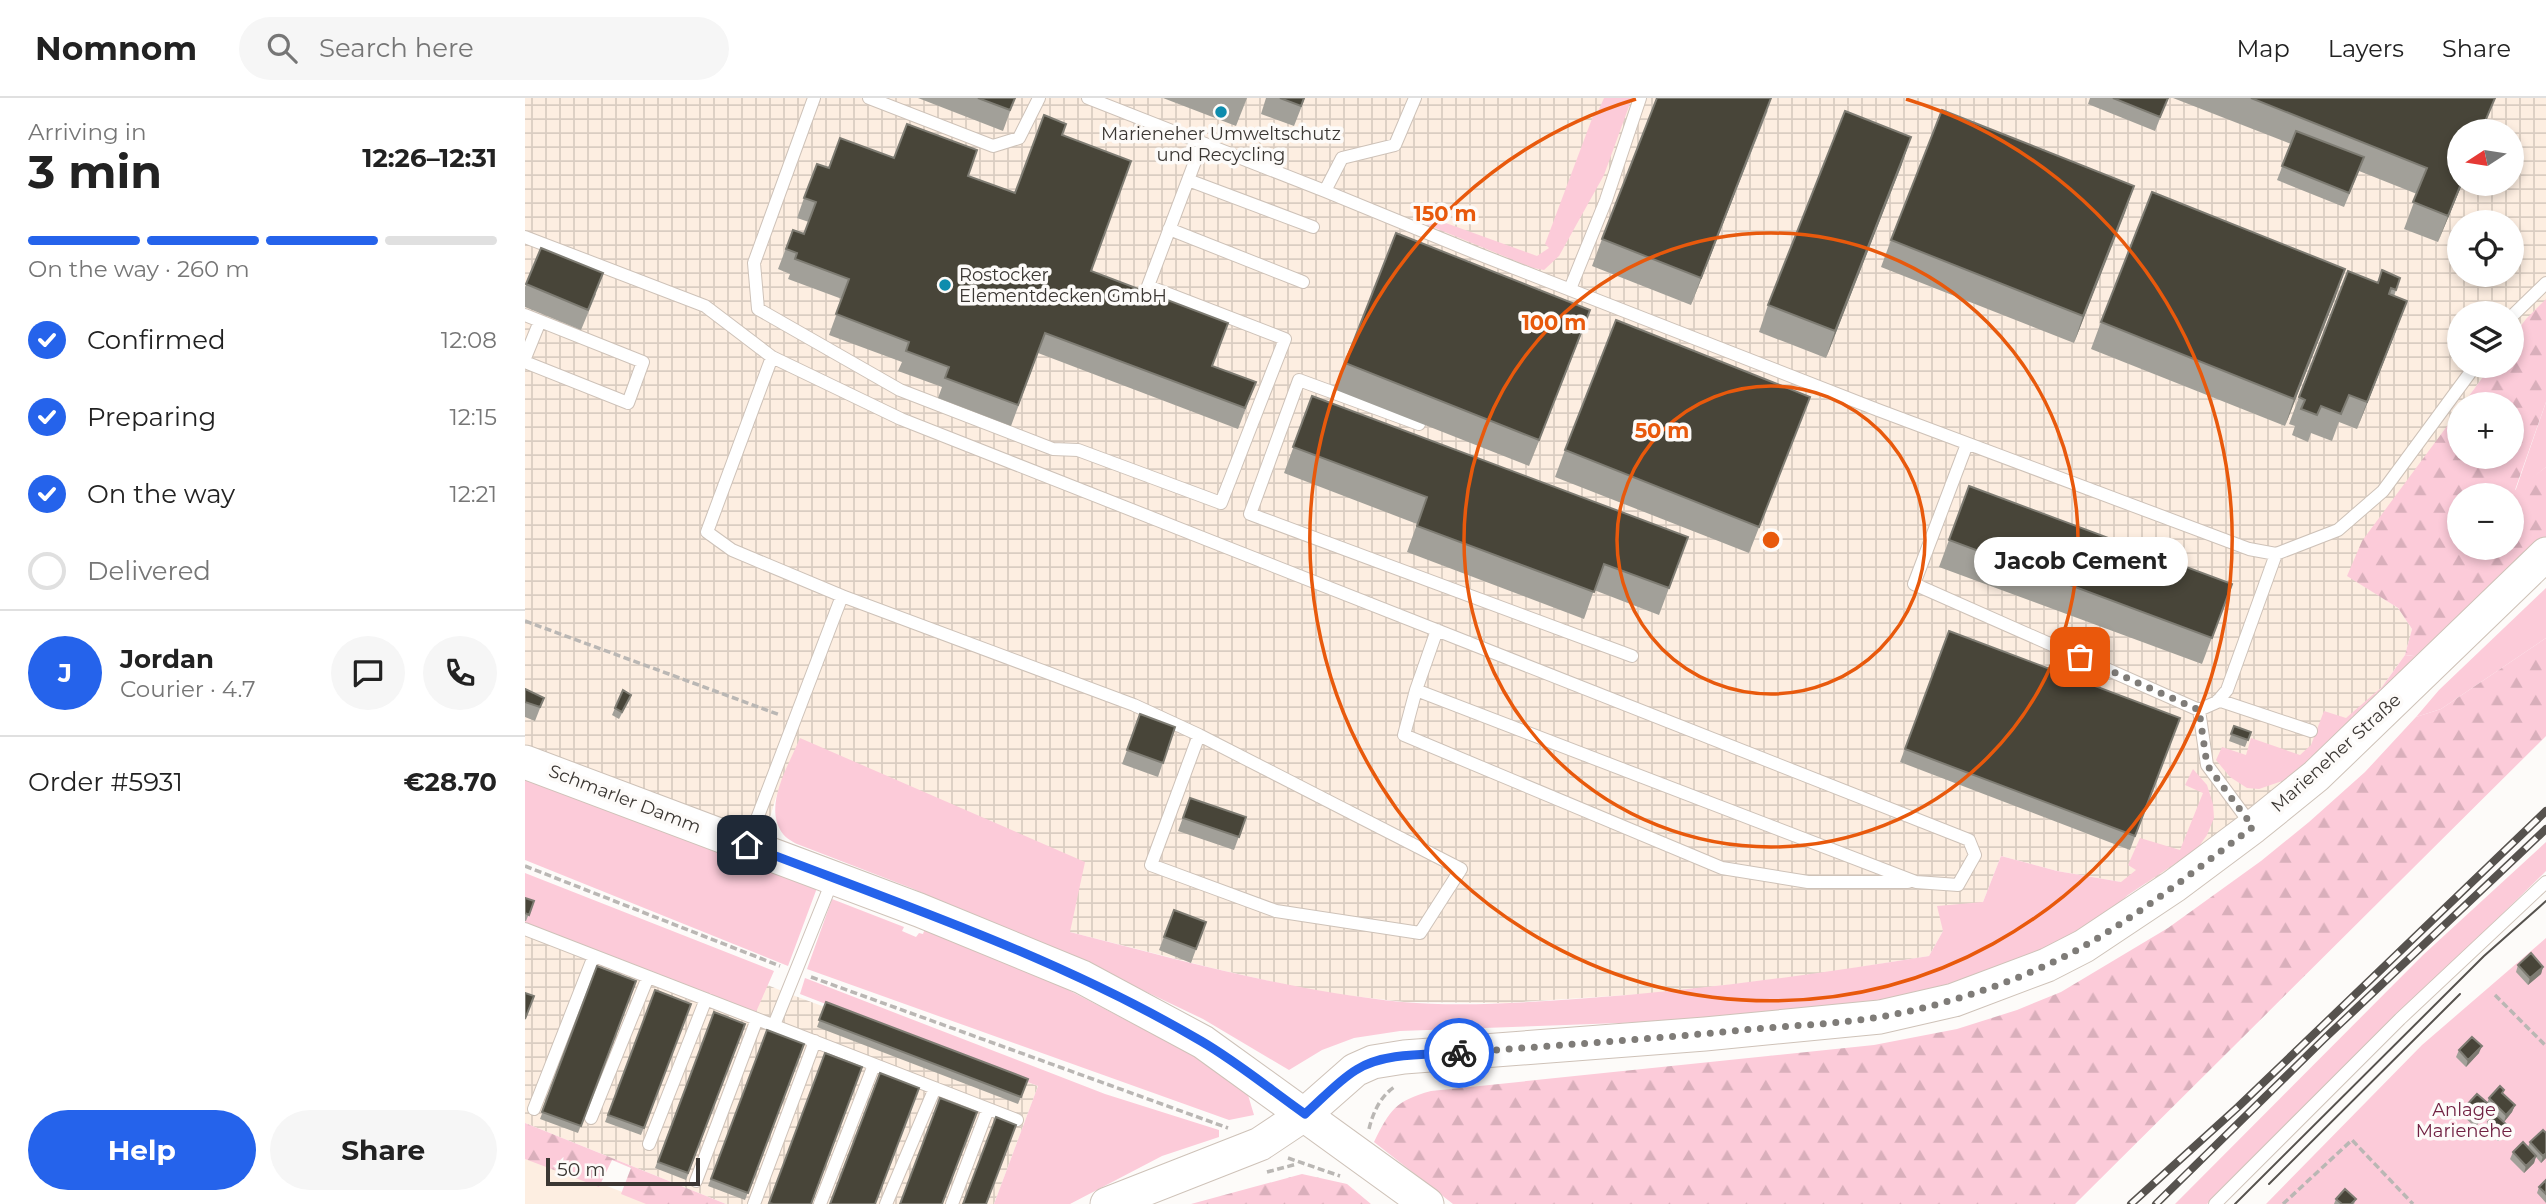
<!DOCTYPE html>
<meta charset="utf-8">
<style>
:root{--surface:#fff;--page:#f6f6f6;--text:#222;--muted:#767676;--line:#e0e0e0;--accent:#2563eb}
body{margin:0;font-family:Montserrat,sans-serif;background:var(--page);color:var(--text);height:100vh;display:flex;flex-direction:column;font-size:26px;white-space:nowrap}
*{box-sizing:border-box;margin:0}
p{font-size:23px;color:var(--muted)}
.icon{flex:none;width:38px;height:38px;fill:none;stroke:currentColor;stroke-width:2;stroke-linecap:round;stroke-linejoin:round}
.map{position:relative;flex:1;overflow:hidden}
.side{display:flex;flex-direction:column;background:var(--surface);width:525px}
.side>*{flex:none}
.needle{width:46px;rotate:258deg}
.controls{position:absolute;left:1922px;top:21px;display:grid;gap:14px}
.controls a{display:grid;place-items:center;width:77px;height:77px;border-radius:50%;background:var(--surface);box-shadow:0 4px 10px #0003;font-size:35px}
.scale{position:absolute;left:21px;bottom:18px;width:154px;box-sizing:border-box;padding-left:7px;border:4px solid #3b3733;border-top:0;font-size:19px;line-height:24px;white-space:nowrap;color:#3b3733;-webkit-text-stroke:5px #fdfbf9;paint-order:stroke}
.pin{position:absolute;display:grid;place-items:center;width:60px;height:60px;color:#fff;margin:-30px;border-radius:14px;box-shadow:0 4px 10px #0006}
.courier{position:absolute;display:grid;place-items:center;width:70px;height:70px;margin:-35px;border:5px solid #2563eb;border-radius:50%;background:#fff;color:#222;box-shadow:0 2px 9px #0007}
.bubble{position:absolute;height:49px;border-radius:24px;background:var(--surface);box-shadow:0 4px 10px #0003;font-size:23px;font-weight:700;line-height:49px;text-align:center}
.overview em{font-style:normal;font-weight:700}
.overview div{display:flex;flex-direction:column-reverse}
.overview{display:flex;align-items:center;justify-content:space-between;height:119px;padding:0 28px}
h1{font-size:46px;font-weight:700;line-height:52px}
.bar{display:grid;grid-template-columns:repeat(4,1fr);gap:10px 7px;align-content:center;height:84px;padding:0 28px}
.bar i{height:9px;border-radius:5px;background:var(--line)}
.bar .active{background:var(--accent)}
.bar p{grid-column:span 4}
.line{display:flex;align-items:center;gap:18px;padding:0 28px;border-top:2px solid var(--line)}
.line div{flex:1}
.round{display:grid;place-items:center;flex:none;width:74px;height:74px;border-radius:37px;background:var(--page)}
ol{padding:0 28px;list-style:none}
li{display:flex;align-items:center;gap:21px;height:77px}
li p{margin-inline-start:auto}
li .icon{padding:7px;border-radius:50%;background:var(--accent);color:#fff;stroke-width:4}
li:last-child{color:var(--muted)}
li i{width:38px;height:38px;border:4px solid var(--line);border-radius:50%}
.action{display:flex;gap:14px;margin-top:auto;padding:14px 28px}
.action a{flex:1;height:80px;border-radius:42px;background:var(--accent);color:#fff;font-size:28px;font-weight:700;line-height:80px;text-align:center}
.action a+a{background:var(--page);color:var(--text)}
header{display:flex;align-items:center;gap:42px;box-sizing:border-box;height:98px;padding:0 35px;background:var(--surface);border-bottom:2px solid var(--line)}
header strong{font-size:33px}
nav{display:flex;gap:38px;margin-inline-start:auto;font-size:24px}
.search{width:490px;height:63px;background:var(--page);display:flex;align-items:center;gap:18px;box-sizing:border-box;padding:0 24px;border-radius:38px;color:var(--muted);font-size:26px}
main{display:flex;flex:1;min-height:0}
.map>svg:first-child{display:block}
</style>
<header>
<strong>Nomnom</strong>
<div class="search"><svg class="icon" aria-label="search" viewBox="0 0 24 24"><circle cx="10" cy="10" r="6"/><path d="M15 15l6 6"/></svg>Search here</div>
<nav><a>Map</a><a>Layers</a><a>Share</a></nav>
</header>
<main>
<section class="side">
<div class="overview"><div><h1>3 min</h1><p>Arriving in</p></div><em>12:26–12:31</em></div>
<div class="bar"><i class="active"></i><i class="active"></i><i class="active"></i><i></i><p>On the way · 260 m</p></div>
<ol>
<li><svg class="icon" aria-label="check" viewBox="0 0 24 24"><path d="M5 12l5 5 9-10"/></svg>Confirmed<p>12:08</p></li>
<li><svg class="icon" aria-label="check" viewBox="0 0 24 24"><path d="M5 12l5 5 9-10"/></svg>Preparing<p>12:15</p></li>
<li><svg class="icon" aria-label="check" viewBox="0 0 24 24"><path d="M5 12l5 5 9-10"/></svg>On the way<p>12:21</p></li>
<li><i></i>Delivered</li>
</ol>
<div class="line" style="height:126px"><b class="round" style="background:var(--accent);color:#fff">J</b><div><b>Jordan</b><p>Courier · 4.7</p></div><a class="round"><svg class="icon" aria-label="chat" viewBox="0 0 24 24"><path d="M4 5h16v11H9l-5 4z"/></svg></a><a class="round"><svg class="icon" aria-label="phone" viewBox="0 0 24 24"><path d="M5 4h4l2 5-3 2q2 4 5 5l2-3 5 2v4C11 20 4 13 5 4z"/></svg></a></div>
<div class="line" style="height:91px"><div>Order #5931</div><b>€28.70</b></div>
<div class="action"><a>Help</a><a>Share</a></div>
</section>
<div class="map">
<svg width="2021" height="1106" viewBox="0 0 2021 1106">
<defs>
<pattern id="industrial-grid" width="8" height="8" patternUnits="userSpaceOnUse" patternTransform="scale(1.75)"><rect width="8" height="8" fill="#fdeee1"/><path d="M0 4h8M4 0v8" fill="none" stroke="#dacdc2"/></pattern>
<pattern id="forest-firs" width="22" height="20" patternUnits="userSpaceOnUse" patternTransform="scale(1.75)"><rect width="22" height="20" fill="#fccbd9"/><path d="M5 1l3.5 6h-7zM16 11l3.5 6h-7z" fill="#d9afbb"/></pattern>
</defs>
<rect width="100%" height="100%" fill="#fdfbf9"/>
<path fill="#fdeee1" d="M0,1056L128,1106H0Z"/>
<path fill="url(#industrial-grid)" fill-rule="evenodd" d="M0,0H2021V251L2001,222L1986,241V215H1934V268H1966L1938,306H1934V312L1823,478L1873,510L1887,531L1880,557L1857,589L1755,686L1676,748L1623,785L1596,784L1532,773L1476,758L1458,804L1418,833L1404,858L1280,878L1134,895L980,905L879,904L793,894L691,871L545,834L275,641L251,699L238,744L0,651ZM1934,33H1986V86H1934ZM1934,124H1986V177H1934Z
M0,787L262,895L513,988L469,1106H201L0,1025Z"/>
<path fill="#fccbd9" d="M1079,0H1107L1079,77L1034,158L1019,172L1008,170L893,123L896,116L1012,158L1024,150L1020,146L1068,18L1072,16Z
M2021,304V369L1990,394Z
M2021,490V540L1916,611L1891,619L1914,592Z
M1880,557L1896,559L1841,613L1763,681L1734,691L1722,690L1705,679L1691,662L1697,649L1721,657L1726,640L1775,657L1786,647L1799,613L1821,620L1857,589Z
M275,640L560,764L545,834C655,862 764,893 877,904C934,909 994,905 1051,901C1170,893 1286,877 1404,858L1418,833L1412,808L1458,804L1476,758L1532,773L1596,784L1611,772L1603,767L1615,740L1655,752L1678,695L1660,687L1668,671L1682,687L1688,706L1689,720L1682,737L1672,751L1603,797L1563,832L1467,875L1349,906L1231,920L875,933L829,940L797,952L764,972L678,921L611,889L386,790L272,746C268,744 261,740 258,736C237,709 264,667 275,640Z
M0,678L292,790L263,868L0,762Z
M2021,744V773L1682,1106H1650L1898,857Z
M0,775L249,873L231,914L0,825Z
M307,801L379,829L377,833L391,839L394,835L398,836L400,830L530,885L672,959L712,985L723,997L729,1017L704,1022L282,871Z
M2021,840V1106H1741L1897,947Z
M280,880L580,996L694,1032V1039L637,1058L545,1106H469L513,988L275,896Z"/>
<path fill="url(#forest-firs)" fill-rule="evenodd" d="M2021,201V304L1990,392L2021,369V440L1897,559L1880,557L1887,531L1873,510L1822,478L1837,443L1934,312V359H1986V306H1938L1966,268H1986V241L2001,221ZM1934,397H1986V450H1934Z
M2021,540V638L1550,1106H928L849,1044C865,1012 870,1003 906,993L1349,947L1432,931L1492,912L1536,894L1643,830L1736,763L1784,724L1840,674L1891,619L1916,611Z
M0,1025L201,1106H121L96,1096L106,1070L87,1062L74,1089L0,1061Z
M777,1076L822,1086L846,1106H666Z"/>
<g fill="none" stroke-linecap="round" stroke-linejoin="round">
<defs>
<path id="lane" d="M289,0L229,165L233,211L375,292L528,351L553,352L696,405L760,241L623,188L677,45
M344,0L468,48L494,40L514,0
M563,0L800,93L956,157L1353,312L1724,451L1751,456L1813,432L1858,393L1950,268
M663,82L788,129
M800,93L817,60L870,47L890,0
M644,131L778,184
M0,139L180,208L247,259L376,321L1444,742L1450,757L1433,787L1391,784L891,592L912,532
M1045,191L1081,102L1115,0
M0,217L118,264L103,305L0,264
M1986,219L2021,185
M0,260L15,223
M894,326L774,282L725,416L1107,558
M1442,346L1389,486L1674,612L1692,604L1702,592L1751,456
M317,498L609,607L674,637L936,771L895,835L751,813L626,767L674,637
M891,592L879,637L1197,770L1283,784H1383
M1693,602L1786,633
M1674,612L1682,667L1728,729
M222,747L317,498L207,452L182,434L247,259
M0,831L492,1022
M249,927L308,781
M9,1011L69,858
M66,1020L123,879
M124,1046L181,901
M171,1083L232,921
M229,1106L290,943
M295,1106L349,967
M361,1106L410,990
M427,1106L463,1011
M1690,1106L1875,921L2021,784"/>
<path id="secondary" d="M0,664L394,812L557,879L678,944L902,1106
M582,1106L735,1046L780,1016L830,972L848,964L879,959L1180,936L1355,919L1429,902L1522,867L1559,848L1649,788L1728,729L1791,678L2021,456"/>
</defs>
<use href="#lane" stroke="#cec2b8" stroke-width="14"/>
<use href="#secondary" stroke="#cec2b8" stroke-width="35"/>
<path stroke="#bab7b4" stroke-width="3.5" stroke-dasharray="7 3.5" stroke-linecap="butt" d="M0,523L255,617
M0,768L255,868
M286,879L703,1030
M1970,897L2021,948
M844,1031C848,1014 856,997 871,988
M763,1060L815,1078
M742,1074L772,1066
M1758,1106L1827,1042L1888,1106"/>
<use href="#lane" stroke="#fff" stroke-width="12"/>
<use href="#secondary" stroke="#fff" stroke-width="33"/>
<path stroke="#56524e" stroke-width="2" d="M1744,1086L1935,896
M1710,1106L1959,858L2021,803"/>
<defs>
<path id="rail" d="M1606,1106L1713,1009L2021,713
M1631,1106L1799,941L2021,731"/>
</defs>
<use href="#rail" stroke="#56524e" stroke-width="8"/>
<use href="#rail" stroke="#fdfbf9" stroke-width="5" stroke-dasharray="16" stroke-linecap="butt"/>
</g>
<path fill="#a2a099" d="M393,0H490L478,33Z
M638,0H722L711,28Z
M741,0H780L769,28L736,16Z
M1565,0H1643L1630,33L1563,6Z
M1648,0H1970L1957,33H1934L1937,86L1913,144L1879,131L1892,96L1834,73L1819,109L1752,82L1766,46Z
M1243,12L1166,207L1067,168L1077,141Z
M537,38L566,173L687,268L731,284L713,331L513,255L486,328L413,300L417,289L373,273L377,264L304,237L317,201L263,181L265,176L253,171L268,132L279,136L284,124L272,120L279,100L304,70L369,60L443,78L490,95Z
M1377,66L1301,260L1234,234L1243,207Z
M1609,88L1549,245L1356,169L1366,142Z
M16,150L71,196L56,232L0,209V189Z
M1875,180L1869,198L1872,230L1832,331L1814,324L1807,343L1786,335L1783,344L1767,337L1770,328L1764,326L1774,299L1853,185Z
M1811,198L1760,328L1566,251L1576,224Z
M1065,212L1004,368L811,292L820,265Z
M787,298L1163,439L1134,517L1069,492L1059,521L882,454L892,426L759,375Z
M1275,325L1224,455L1030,379L1040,352Z
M1444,388L1707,486L1677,566L1414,469Z
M1424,533L1655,620L1605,752L1375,664Z
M0,591L19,600L10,623L0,619Z
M103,604L94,621L87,617L90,610Z
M615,616L650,629L633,679L597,666Z
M1709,628L1726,634L1720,649L1704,643Z
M665,700L721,719L709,752L653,733Z
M0,800L9,803L1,823H0Z
M649,812L681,824L666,865L634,852Z
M1993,867L2018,869L2016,876L2003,887L1991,874Z
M72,868L111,883L53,1035L15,1021Z
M130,892L166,906L116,1037L80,1024Z
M301,904L503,981L493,1006L292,929Z
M189,914L220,926L161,1082L130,1070Z
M242,932L279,946L220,1102L183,1088Z
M1934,952L1954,955L1941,969L1931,959Z
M1978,996L1990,1007L1987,1014L1979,1024L1965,1011L1963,1015L1950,1029L1937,1017L1939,1010L1962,1005L1964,1000Z
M1963,1024L1983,1028L1981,1035L1973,1043L1960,1030Z
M2021,1035V1060L2016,1065L2011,1059L2009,1065L1999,1075L1985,1061L1988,1054L2003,1049L2005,1044Z
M2021,1082V1105L2012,1095L2014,1089Z
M1811,1101H1831L1829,1106H1809Z"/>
<path fill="#7e7c73" d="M1247,0L1166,207L1176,180Z
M1386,39L1377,66L1301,260L1310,233Z
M1936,86H1937L1913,144L1923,118Z
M1609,88L1600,115L1549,245L1558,218Z
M1820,171L1811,198L1760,328L1769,301Z
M1882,203L1872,230L1832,331L1842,304Z
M1065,212L1055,239L1004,368L1014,342Z
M2018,869L2016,876L2003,887L2005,880Z
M1957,948L1954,955L1941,969L1943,962Z
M1990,1007L1987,1014L1979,1024L1981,1017Z
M1966,1008L1963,1015L1950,1029L1953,1023Z
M1983,1028L1981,1035L1973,1043L1976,1036Z
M2021,1055V1060L2016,1065L2018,1058Z
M2011,1058L2009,1065L1999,1075L2001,1068Z"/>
<path fill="#484539" stroke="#7e7c73" stroke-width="2" d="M453,0H490L485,12Z
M755,0H779L776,8Z
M1132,0H1246L1176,180L1077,141Z
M1588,0H1643L1635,19Z
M1726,0H1970L1956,33H1934V86H1936L1923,118L1888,104L1902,70Z
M1417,12L1609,88L1558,218L1366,142Z
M1320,13L1386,39L1310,233L1243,207Z
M519,17L541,26L537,37L606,63L566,173L703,225L687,268L731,284L720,310L520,235L493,307L420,280L424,269L381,253L384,244L311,216L324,181L270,161L272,155L261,151L268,132L279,136L291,104L279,100L292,66L304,70L315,40L369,60L382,26L452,52L443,78L490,95Z
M1771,33L1839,59L1824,95L1757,68Z
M1627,94L1820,171L1769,301L1576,224Z
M871,135L1065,212L1014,342L820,265Z
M16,150L78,175L63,212L1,186Z
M1857,172L1875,180L1871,192L1866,190L1864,196L1882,203L1842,304L1824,297L1816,316L1796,308L1792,317L1776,311L1780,302L1774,299L1823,173L1853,185Z
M1091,222L1285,299L1234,429L1040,352Z
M787,298L1163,439L1144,490L1079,466L1069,494L892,428L902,399L768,349Z
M1444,388L1707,486L1687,540L1424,442Z
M1424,533L1655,620L1610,738L1380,651Z
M0,591L19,600L15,609L0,604V605Z
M98,592L106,597L97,614L90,610Z
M615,616L650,629L638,665L602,652Z
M1709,628L1726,634L1723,642L1706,636Z
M665,700L721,719L714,739L658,720Z
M0,800L9,803L4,817L0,815Z
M649,812L681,824L671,851L639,839Z
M2006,855L2018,869L2005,880L1993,867Z
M72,868L111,883L56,1028L17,1014Z
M130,892L166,906L119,1030L83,1017Z
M0,895L9,898L0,921Z
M301,904L503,981L496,999L294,922Z
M189,914L220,926L163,1075L133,1064Z
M242,932L279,946L223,1095L186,1081Z
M1947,939L1957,948L1943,962L1934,952Z
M300,955L337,969L286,1106H248L244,1105Z
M355,975L394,990L350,1106H305Z
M1975,988L1979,992L1977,995L1990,1007L1981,1017L1964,1000Z
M1952,996L1966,1008L1953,1023L1939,1010Z
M415,1000L452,1014L417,1106H375Z
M1970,1016L1983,1028L1976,1036L1963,1024Z
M471,1019L491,1027L461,1106H438Z
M2018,1032L2021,1035V1055L2018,1058L2005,1044Z
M1998,1044L2011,1058L2001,1068L1988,1054Z
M2021,1082V1096L2014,1089Z
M1820,1091L1831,1101L1826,1106H1817L1811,1101Z"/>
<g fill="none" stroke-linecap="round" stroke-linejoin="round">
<path stroke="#7f7c78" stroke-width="7" stroke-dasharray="0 12.6" d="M934,955C1032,947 1131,941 1229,931C1271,927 1314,926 1355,919C1412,909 1469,891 1522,867C1596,833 1662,778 1728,729L1682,667L1674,612L1555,559"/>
<path stroke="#2563eb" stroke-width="9" d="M222,747C375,806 533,859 676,943C712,964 746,992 780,1016C796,1002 813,983 831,972C859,954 902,957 934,955"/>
</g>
<g fill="none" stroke="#e8590c" stroke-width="3.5">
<circle cx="1246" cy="442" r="154"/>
<circle cx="1246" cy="442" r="307"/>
<path d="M1381 1A461 461 0 1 1 1111 1"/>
</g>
<g fill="#0e8cad" stroke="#fdfbf9" stroke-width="2.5">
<circle cx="696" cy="14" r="7"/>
<circle cx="420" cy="187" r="7"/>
</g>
<g text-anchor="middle" stroke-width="7" stroke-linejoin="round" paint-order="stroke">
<g font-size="18" fill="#3b3733" stroke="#fdfbf9">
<text x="696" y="42">Marieneher Umweltschutz<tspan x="696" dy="21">und Recycling</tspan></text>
<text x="434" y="183" text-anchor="start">Rostocker<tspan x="434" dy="21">Elementdecken GmbH</tspan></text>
</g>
<g font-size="18" fill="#3b3733" stroke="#fdfbf9">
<text transform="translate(1811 655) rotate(-42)" y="6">Marieneher Straße</text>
<text transform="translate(100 701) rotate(21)" y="6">Schmarler Damm</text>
</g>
<g font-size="18" fill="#702142" stroke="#fdfbf9">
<text x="1939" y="1018">Anlage<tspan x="1939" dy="21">Marienehe</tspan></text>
</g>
</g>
<circle cx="1246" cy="442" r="10" fill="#e8590c" stroke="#fdfbf9" stroke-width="3.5"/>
<g font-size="21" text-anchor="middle" font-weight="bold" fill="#e8590c" stroke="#fdfbf9" stroke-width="7" stroke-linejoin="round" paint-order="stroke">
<text x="920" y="123">150 m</text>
<text x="1029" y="232">100 m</text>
<text x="1137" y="340">50 m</text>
</g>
</svg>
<div class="controls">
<a><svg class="needle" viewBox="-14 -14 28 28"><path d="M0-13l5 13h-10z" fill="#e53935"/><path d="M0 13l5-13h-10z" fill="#767676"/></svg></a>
<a><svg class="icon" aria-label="locate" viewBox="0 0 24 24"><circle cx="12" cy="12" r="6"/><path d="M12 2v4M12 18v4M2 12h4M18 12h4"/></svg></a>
<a><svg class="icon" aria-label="layers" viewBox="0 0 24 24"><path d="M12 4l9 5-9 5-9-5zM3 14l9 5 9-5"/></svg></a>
<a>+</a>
<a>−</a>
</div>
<div class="scale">50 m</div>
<div class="pin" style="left:1555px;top:559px;background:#ea580c"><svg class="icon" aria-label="bag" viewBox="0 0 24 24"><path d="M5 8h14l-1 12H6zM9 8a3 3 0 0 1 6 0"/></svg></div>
<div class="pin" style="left:222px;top:747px;background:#1f2937"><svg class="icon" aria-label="home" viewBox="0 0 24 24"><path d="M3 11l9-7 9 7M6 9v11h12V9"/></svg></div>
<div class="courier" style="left:934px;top:955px"><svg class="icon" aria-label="bike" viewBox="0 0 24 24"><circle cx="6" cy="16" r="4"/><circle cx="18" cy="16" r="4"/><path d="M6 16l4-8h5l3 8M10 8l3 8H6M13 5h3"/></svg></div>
<div class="bubble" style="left:1449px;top:439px;width:214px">Jacob Cement</div>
</div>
</main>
